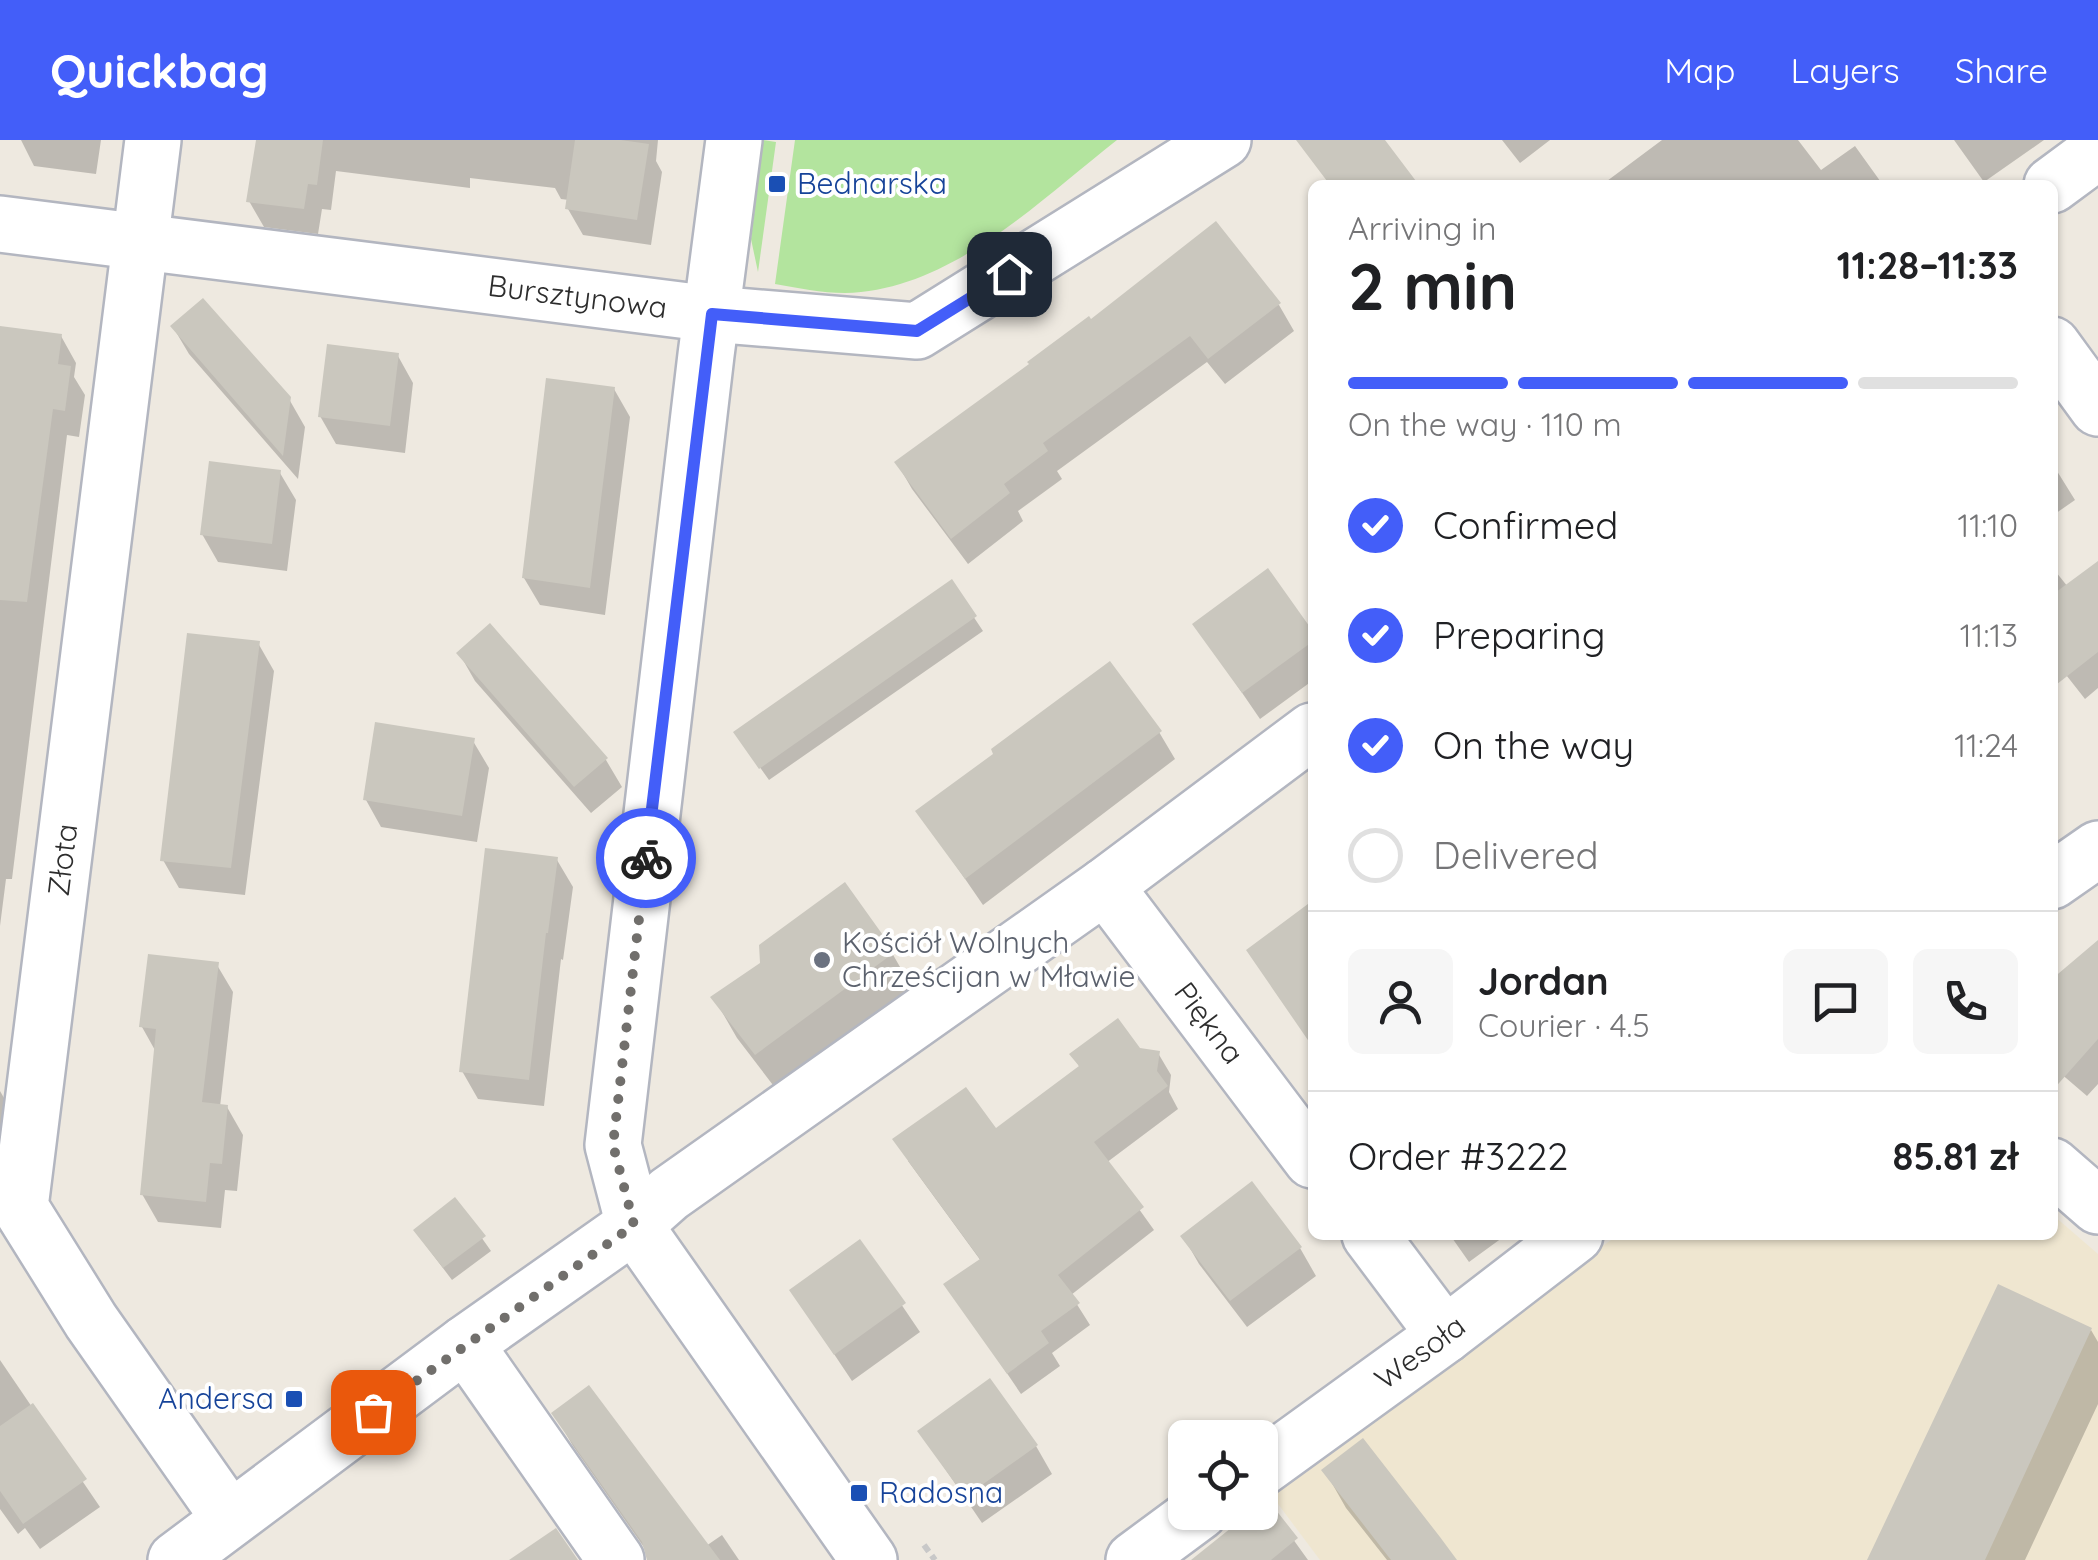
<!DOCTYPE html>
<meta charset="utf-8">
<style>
:root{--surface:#fff;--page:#f6f6f6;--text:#202124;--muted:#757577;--line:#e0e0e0;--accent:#435ef9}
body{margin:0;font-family:Quicksand,sans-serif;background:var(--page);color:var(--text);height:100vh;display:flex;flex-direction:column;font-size:38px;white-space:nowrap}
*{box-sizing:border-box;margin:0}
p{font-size:32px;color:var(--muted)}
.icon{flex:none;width:55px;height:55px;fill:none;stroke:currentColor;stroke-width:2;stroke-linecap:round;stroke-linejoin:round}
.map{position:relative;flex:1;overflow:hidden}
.details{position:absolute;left:1308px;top:40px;width:750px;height:1060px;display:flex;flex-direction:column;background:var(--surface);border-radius:15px;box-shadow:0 2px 8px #0004}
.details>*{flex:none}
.buttons{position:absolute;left:1168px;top:1280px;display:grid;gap:20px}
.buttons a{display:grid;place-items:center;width:110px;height:110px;border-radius:15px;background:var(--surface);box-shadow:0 2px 8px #0004;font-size:50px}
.pin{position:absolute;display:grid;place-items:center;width:85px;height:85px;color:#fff;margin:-42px;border-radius:20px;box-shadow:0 5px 15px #0006}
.courier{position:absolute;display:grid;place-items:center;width:100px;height:100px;margin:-50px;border:8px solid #435ef9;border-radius:50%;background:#fff;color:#222;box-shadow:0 2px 12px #0007}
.summary em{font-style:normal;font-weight:700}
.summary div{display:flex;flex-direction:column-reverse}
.summary{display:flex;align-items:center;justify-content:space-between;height:170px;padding:0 40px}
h1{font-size:65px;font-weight:700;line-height:75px}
.bar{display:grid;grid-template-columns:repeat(4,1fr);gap:15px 10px;align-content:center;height:120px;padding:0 40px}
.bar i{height:12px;border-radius:8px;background:var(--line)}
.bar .selected{background:var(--accent)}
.bar p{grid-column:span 4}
.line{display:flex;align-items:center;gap:25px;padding:0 40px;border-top:2px solid var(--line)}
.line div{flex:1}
.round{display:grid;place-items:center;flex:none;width:105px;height:105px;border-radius:15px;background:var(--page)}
ol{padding:0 40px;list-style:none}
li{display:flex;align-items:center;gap:30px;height:110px}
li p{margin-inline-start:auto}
li .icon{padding:10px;border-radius:50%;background:var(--accent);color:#fff;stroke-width:4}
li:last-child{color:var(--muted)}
li i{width:55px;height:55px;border:5px solid var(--line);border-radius:50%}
header{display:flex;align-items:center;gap:60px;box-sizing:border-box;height:140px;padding:0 50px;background:var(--accent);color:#fff}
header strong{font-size:48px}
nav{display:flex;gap:55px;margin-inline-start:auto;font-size:35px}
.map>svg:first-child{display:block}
</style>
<header>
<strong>Quickbag</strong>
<nav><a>Map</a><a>Layers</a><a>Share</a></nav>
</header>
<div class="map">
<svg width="2098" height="1420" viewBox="0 0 2098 1420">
<rect width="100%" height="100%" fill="#eee9e0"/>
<path fill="#efe6d0" d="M2053,1075L2098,1114V1420H1320L1266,1348L1618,1095H2052Z"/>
<path fill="#b3e49e" d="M763,0L776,2L758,132L751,99Z
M795,0H1117C1039,61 950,151 845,153C822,153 797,148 775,144Z"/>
<path fill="#0003" d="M21,0H101L96,34L34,26Z
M258,0H658L656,21L662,32L651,105L583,95L568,69L569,60L561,59L555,48L470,38V48L336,31L331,70L322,69L318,94L264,87L249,61Z
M1502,0H1550L1520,23Z
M1662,0H1798L1821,30L1855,6L1883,45H1609L1607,41Z
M1954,0H2044L1984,42Z
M1279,165L1294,191L1225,244L1207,222L1057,331L1062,339L1018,371L1023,381L968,424L912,349L897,323L1091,182Z
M173,187L289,259L305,287L298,339L189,214Z
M0,189L61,196L76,223L74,237L85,255L79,297L67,295L12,739H6L0,786Z
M398,216L413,243L405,313L336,304L320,276Z
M614,249L630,277L605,475L540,465L524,438Z
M2052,323L2075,360L2052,376Z
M280,333L296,360L287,431L218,422L202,394Z
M2098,424V548L2085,559L2052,517V427L2068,447Z
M1267,432L1312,494V541L1260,579L1195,484Z
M951,443L983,491L769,640L744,605Z
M258,503L274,531L245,755L179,748L163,720Z
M459,513L606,620L622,647L591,673L475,541Z
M1159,592L1175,619L983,765L919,672Z
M473,601L489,628L477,702L381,687L366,660Z
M557,720L573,747L563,820L561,819L544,966L478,959L462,931Z
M1312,764V892L1307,896L1249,810Z
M2098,804V944L2087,956L2052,926Z
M892,813L915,853L779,953L737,898L714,858L762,824Z
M217,825L233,852L220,967H227L243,995L237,1051L225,1050L221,1088L158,1082L142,1054L156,912L142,887Z
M1138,910L1158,913L1171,935L1169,952L1178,969L1106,1023L1154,1090L1071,1155L1090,1185L1052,1213L1060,1226L1021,1254L947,1145L981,1121L908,1021L995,992L1080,928L1073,915Z
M0,951L11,970L0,1048Z
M455,1060L491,1111L452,1140L424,1103Z
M1450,1095H1506L1469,1122Z
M1183,1096L1300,1108L1316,1136L1247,1187L1199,1124Z
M859,1102L920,1192L852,1241L792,1151Z
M2091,1190L2098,1202V1264L2025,1420H1877Z
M0,1220L100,1367L40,1409L25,1388L18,1394L0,1369Z
M554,1273L706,1406L722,1395L739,1420H649L648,1413L573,1306Z
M920,1292L1036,1306L1052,1334L982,1383Z
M1325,1331L1455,1420H1387L1346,1368Z
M1267,1363L1308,1420H1196L1260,1372Z"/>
<path fill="#cac7be" d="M256,0H323L317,45L308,44L304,69L246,62Z
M575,0H621L649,4L637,80L565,69Z
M1296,0H1385L1419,45H1330Z
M1216,81L1281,163L1208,219L1190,196L1043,303L1048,311L1004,344L1010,353L951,399L894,322L1029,224L1027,222L1089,176L1091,179Z
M203,158L291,257L283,316L170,186Z
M0,186L62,194L58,224L71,226L65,271L53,269L27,462L0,460Z
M327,204L399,213L390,286L318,277Z
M546,238L615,247L590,448L522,438Z
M209,321L281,330L272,404L200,395Z
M2098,421V512L2052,548V455Z
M1268,428L1312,490V502L1242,553L1192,484Z
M952,439L977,476L759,629L733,592Z
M490,483L608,618L574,647L456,513Z
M187,493L260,501L231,728L160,721Z
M1110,521L1162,591L965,739L915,671L993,614L991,609Z
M375,582L475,598L462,676L363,660Z
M485,708L558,717L548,793H546L529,940L459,932Z
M845,742L895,812L755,915L710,857L760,823L759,805Z
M1312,761V906L1246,810Z
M2098,800V899L2052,951V839Z
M148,814L219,822L202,962L228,965L222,1024L210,1023L206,1062L140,1055L156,889L139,887Z
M1118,878L1140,908L1160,911L1157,931L1168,946L1094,1002L1144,1067L1058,1135L1080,1163L1041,1191L1049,1203L1007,1234L943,1144L980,1119L892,999L966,947L996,988L1079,926L1069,914Z
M1252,1041L1302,1107L1230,1161L1180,1096Z
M455,1057L486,1096L443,1128L413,1090Z
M860,1099L906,1163L834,1215L789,1150Z
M1998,1144L2092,1188L1985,1420H1867Z
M990,1238L1038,1305L965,1357L917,1291Z
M589,1245L720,1420H647L642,1402L551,1273Z
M33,1263L87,1339L23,1384L0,1351V1286Z
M1363,1298L1440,1397L1457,1420H1391L1321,1330Z
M1268,1360L1298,1398L1271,1420H1191L1251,1372H1260V1366Z
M556,1388L578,1420H509Z"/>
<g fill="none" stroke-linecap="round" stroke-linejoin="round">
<defs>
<g id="minor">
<path d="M153,0L20,1067L91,1181L230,1379"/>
<path d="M734,0L706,215L613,1005L634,1085L869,1420"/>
<path d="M2052,45L2098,11"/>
<path id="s1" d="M0,84L712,174L917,191L1223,0"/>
<path d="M2052,205L2098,268"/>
<path d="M2052,741L2098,709"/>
<path id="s2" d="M1105,746L1312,1020"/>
<path d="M2052,1026L2098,1066"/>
<path d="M1370,1095L1445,1195"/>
<path d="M465,1204L616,1420"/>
<path id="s3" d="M1260,1329L1445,1195L1575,1095"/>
<path d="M176,1420L465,1204L634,1085L669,1054L1105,746L1312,591"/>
<path d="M1134,1420L1199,1372"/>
</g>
</defs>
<use href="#minor" stroke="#b3b6c0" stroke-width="60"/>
<path stroke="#c8c8c8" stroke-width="6" stroke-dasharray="8 5" stroke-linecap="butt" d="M924,1405L935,1420"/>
<use href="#minor" stroke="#fff" stroke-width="55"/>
</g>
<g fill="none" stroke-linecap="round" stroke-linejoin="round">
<path stroke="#716f6c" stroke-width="10" stroke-dasharray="0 18" d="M373,1272L634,1085L613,1005L646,718"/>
<path stroke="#435ef9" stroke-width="12" d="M646,718L712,174L917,191L1009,134"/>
</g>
<g fill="#1a4fb4" stroke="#fff" stroke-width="4">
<rect x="767" y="34" width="20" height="20" rx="5"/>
<rect x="284" y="1249" width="20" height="20" rx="5"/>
<rect x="849" y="1343" width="20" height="20" rx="5"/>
</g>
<circle fill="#6b7280" stroke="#fff" stroke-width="4" cx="822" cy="820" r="10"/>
<g text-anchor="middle" stroke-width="8" stroke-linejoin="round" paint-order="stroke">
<g font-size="30" fill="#164399" stroke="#fff" text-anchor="start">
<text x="797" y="54">Bednarska</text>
<text x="274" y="1269" text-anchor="end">Andersa</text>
<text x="879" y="1363">Radosna</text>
</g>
<g font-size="30" fill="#2d2d2d" stroke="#fff">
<text dy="10" stroke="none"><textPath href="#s1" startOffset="582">Bursztynowa</textPath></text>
<text transform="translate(63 720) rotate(-83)" y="10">Złota</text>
<text dy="10" stroke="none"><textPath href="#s2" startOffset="172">Piękna</textPath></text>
<text dy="10" stroke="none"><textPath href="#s3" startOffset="198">Wesoła</textPath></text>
</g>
<g font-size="30" fill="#5b616d" stroke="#fff" text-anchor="start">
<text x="842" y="813">Kościół Wolnych<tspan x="842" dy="34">Chrześcijan w Mławie</tspan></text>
</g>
</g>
</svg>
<div class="buttons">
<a><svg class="icon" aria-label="locate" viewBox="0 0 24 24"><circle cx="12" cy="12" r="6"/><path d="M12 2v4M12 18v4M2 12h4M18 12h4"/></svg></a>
</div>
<div class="pin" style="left:373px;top:1272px;background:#ea580c"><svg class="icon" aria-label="bag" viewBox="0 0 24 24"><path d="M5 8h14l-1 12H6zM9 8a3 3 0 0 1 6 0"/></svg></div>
<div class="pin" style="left:1009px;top:134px;background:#1f2937"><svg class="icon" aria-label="home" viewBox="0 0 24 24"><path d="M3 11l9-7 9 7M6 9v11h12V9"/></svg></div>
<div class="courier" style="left:646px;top:718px"><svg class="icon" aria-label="bike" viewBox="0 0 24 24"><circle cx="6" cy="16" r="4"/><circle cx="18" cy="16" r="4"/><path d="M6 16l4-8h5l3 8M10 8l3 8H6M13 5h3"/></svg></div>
<section class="details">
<div class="summary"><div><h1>2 min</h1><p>Arriving in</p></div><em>11:28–11:33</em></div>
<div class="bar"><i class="selected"></i><i class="selected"></i><i class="selected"></i><i></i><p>On the way · 110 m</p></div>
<ol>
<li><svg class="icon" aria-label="check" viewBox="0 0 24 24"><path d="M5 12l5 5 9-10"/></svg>Confirmed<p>11:10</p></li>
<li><svg class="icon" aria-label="check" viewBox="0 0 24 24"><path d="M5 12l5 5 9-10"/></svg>Preparing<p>11:13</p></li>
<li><svg class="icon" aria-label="check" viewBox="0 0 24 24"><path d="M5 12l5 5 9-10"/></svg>On the way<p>11:24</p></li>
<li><i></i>Delivered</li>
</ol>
<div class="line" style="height:180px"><a class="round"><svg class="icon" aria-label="person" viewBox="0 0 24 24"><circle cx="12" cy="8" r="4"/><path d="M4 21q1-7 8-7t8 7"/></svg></a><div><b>Jordan</b><p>Courier · 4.5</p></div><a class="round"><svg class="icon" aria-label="chat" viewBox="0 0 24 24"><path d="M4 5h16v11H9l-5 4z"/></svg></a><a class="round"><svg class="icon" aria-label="phone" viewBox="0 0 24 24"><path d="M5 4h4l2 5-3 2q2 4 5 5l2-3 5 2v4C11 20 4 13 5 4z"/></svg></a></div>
<div class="line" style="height:130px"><div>Order #3222</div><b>85.81 zł</b></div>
</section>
</div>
